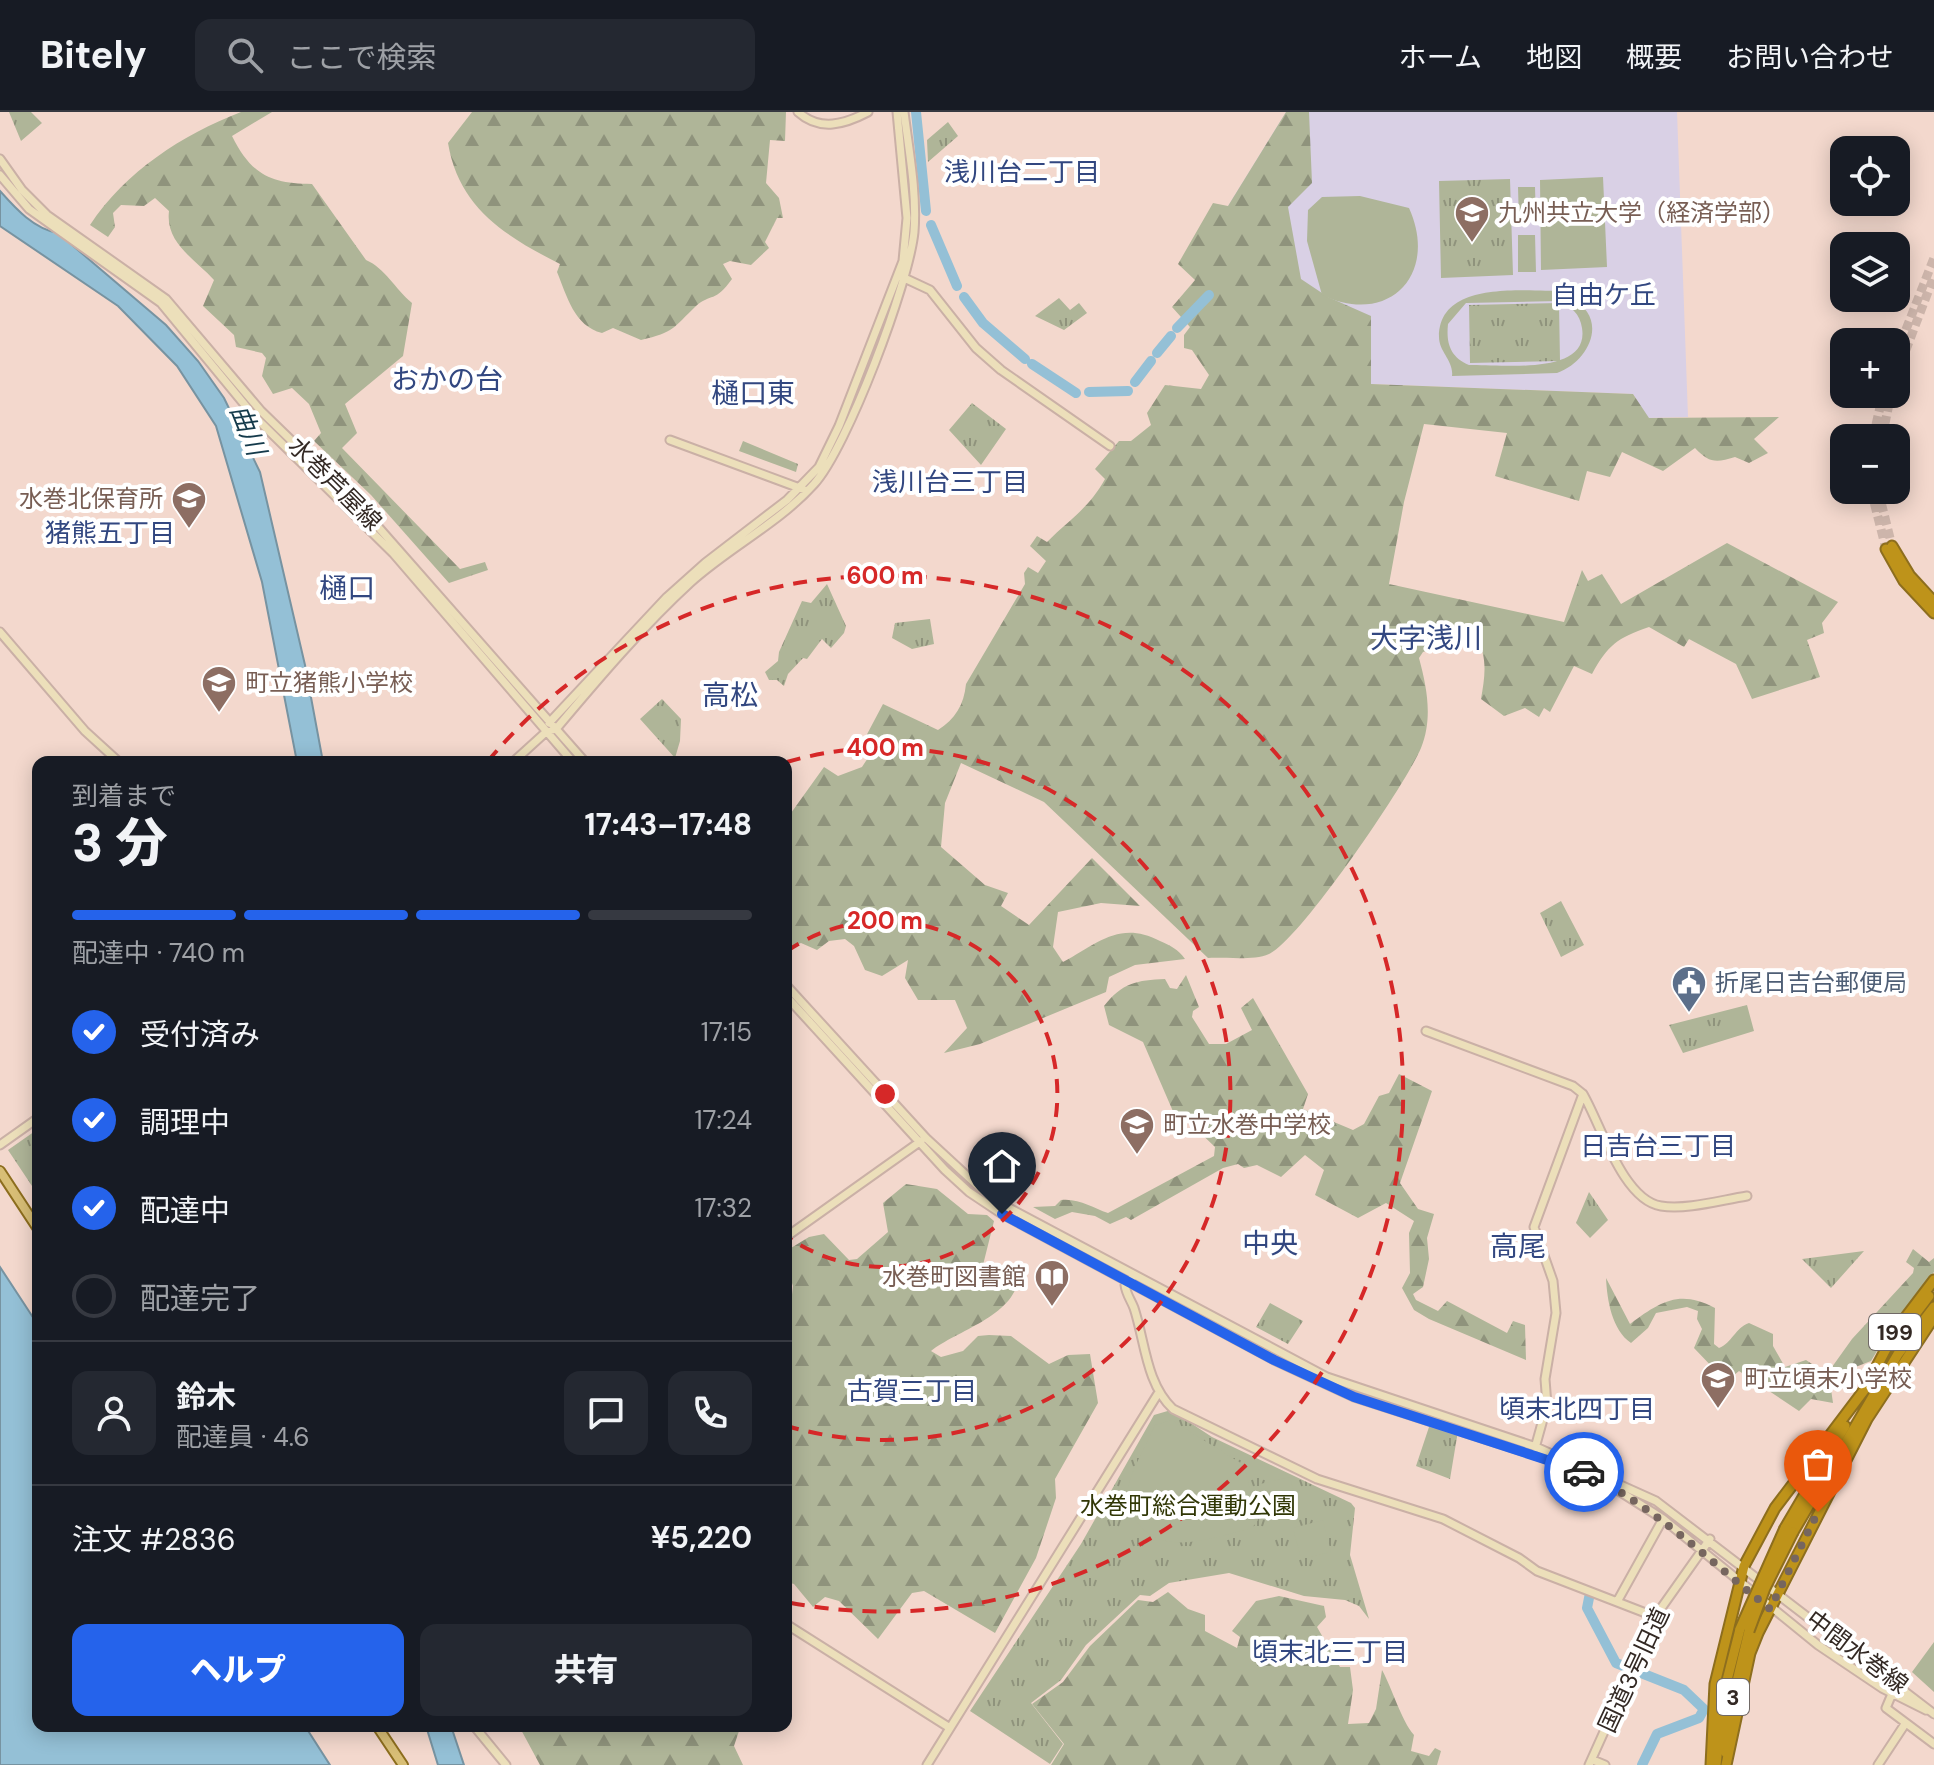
<!DOCTYPE html>
<html lang="ja">
<meta charset="utf-8">
<style>
:root{--surface:#171b24;--page:#242831;--text:#f1f3f6;--muted:#9ea1a6;--line:#363941;--accent:#2563eb}
body{margin:0;font-family:"DM Sans","Noto Sans JP",sans-serif;background:var(--page);color:var(--text);height:100vh;display:flex;flex-direction:column;font-size:30px;white-space:nowrap}
*{box-sizing:border-box;margin:0}
p{font-size:26px;color:var(--muted)}
.icon{flex:none;width:44px;height:44px;fill:none;stroke:currentColor;stroke-width:2;stroke-linecap:round;stroke-linejoin:round}
.map{position:relative;flex:1;overflow:hidden}
.drawer{position:absolute;left:32px;top:644px;width:760px;height:976px;display:flex;flex-direction:column;background:var(--surface);border-radius:16px;box-shadow:0 4px 20px #0003}
.drawer>*{flex:none}
.controls{position:absolute;left:1830px;top:24px;display:grid;gap:16px}
.controls a{display:grid;place-items:center;width:80px;height:80px;border-radius:16px;background:var(--surface);box-shadow:0 4px 20px #0003;font-size:40px}
.pin{position:absolute;display:grid;place-items:center;width:68px;height:68px;color:#fff;margin:-82px -34px;border-radius:50% 50% 50% 0;rotate:-45deg;box-shadow:0 0 8px #0007}
.pin .icon{rotate:45deg}
.courier{position:absolute;display:grid;place-items:center;width:80px;height:80px;margin:-40px;border:6px solid #2563eb;border-radius:50%;background:#fff;color:#222;box-shadow:0 2px 10px #0007}
.headline em{font-style:normal;font-weight:800}
.headline div{display:flex;flex-direction:column-reverse}
.headline{display:flex;align-items:center;justify-content:space-between;height:136px;padding:0 40px}
h1{font-size:52px;font-weight:800;line-height:60px}
.bar{display:grid;grid-template-columns:repeat(4,1fr);gap:12px 8px;align-content:center;height:96px;padding:0 40px}
.bar i{height:10px;border-radius:6px;background:var(--line)}
.bar .selected{background:var(--accent)}
.bar p{grid-column:span 4}
.line{display:flex;align-items:center;gap:20px;padding:0 40px;border-top:2px solid var(--line)}
.line div{flex:1}
.round{display:grid;place-items:center;flex:none;width:84px;height:84px;border-radius:16px;background:var(--page)}
ol{padding:0 40px;list-style:none}
li{display:flex;align-items:center;gap:24px;height:88px}
li p{margin-inline-start:auto}
li .icon{padding:8px;border-radius:50%;background:var(--accent);color:#fff;stroke-width:4}
li:last-child{color:var(--muted)}
li i{width:44px;height:44px;border:4px solid var(--line);border-radius:50%}
.primary-button{display:flex;gap:16px;margin-top:auto;padding:16px 40px}
.primary-button a{flex:1;height:92px;border-radius:16px;background:var(--accent);color:#fff;font-size:32px;font-weight:800;line-height:92px;text-align:center}
.primary-button a+a{background:var(--page);color:var(--text)}
header{display:flex;align-items:center;gap:48px;box-sizing:border-box;height:112px;padding:0 40px;background:var(--surface);border-bottom:2px solid var(--line)}
header strong{font-size:38px}
nav{display:flex;gap:44px;margin-inline-start:auto;font-size:28px}
.search{width:560px;height:72px;background:var(--page);display:flex;align-items:center;gap:20px;box-sizing:border-box;padding:0 28px;border-radius:16px;color:var(--muted);font-size:30px}
.map>svg:first-child{display:block}
</style>
<header>
<strong>Bitely</strong>
<div class="search"><svg class="icon" aria-label="search" viewBox="0 0 24 24"><circle cx="10" cy="10" r="6"/><path d="M15 15l6 6"/></svg>ここで検索</div>
<nav><a>ホーム</a><a>地図</a><a>概要</a><a>お問い合わせ</a></nav>
</header>
<div class="map">
<svg width="1934" height="1653" viewBox="0 0 1934 1653">
<defs>
<pattern id="grass-tufts" width="24" height="20" patternUnits="userSpaceOnUse" patternTransform="scale(2)"><rect width="24" height="20" fill="#afb598"/><path d="M3 7l-1-3M5 7V3M7 7l1-3M15 17l-1-3M17 17v-4M19 17l1-3" fill="none" stroke="#8f937c"/></pattern>
<pattern id="forest-firs" width="22" height="20" patternUnits="userSpaceOnUse" patternTransform="scale(2)"><rect width="22" height="20" fill="#afb598"/><path d="M5 1l3.5 6h-7zM16 11l3.5 6h-7z" fill="#8f937c"/></pattern>
</defs>
<rect width="100%" height="100%" fill="#f3d8cd"/>
<path fill="#d9d0e5" d="M1286,0H1677L1688,305L1648,306L1633,282L1371,272L1328,185L1295,169L1228,94Z"/>
<path fill="url(#grass-tufts)" d="M9,0H31L42,11L21,29Z
M948,10L958,24L928,50L927,28Z
M1510,67L1513,163L1441,166L1439,69Z
M1059,186L1070,198L1079,191L1087,201L1064,218L1035,204Z
M1559,191L1560,249L1470,251L1469,193Z
M972,291L1006,317L981,353L949,318Z
M743,329L798,352L796,360L739,339Z
M827,472L846,514L844,521L831,536L822,527L807,547L803,546L788,562L784,574L777,568H769L765,560L778,549L779,540L802,489L811,491Z
M930,507L934,532L912,537L892,526L895,511Z
M662,587L681,607L680,629L675,646L640,607Z
M1561,789L1584,833L1561,845L1540,801Z
M1747,893L1754,919L1683,941L1669,913Z
M38,1017V1083L8,1038Z
M1589,1080L1608,1108L1590,1126L1576,1111Z
M1864,1139L1831,1176L1802,1147Z
M1270,1191L1303,1209L1288,1232L1256,1215Z
M1171,1298L1212,1325L1351,1391L1355,1396L1350,1443L1369,1507L1359,1494L1345,1488L1304,1484L1229,1461L1169,1471L1150,1484L1140,1483L1086,1533L1061,1568L1031,1591L1063,1632L1050,1652L970,1599L1081,1432L1154,1303Z
M1431,1309L1458,1319L1450,1367L1416,1354Z"/>
<path fill="url(#forest-firs)" d="M241,0H272L232,24C251,62 270,72 312,72L366,148C385,156 395,177 412,191L403,244L345,292L357,321L342,336L460,457L485,450L488,458L449,471L371,383L314,329L321,321L309,292L292,276L273,282L262,264L266,246L262,241L236,235L234,223L203,194L214,168C195,147 165,131 169,99L155,86L144,94L121,93L113,101L115,115L108,125L90,113C126,59 182,23 241,0Z
M472,0H786L785,29L770,28L766,71L779,86L783,106H777L765,130L769,136L751,153L730,149L723,152L732,167C715,191 711,181 696,194C673,216 675,220 641,228L613,216L602,221C574,214 567,184 557,160L560,152C505,124 459,96 448,31Z
M1286,0H1309L1312,71L1288,95L1301,167L1328,185L1371,204V272L1633,282L1649,306L1779,305L1754,327L1768,341L1749,351L1735,345C1716,351 1709,351 1695,336L1663,359L1622,340L1610,365L1587,359L1579,389L1495,364L1507,321L1424,312L1404,390L1389,472L1564,510L1582,458L1588,469L1602,462L1621,492L1727,431L1838,490L1822,511L1824,521L1807,528L1820,565L1752,587L1736,552L1689,527L1684,535L1649,515C1617,526 1608,533 1592,562L1574,554L1550,600L1544,596L1539,605L1525,596L1504,604L1481,587C1485,564 1488,545 1476,524L1423,540L1419,546C1427,576 1433,606 1421,636C1406,672 1300,828 1269,842C1253,849 1226,845 1208,846L1044,690L961,651L945,691L941,735L985,773L1008,781L1001,794L1029,813L1092,746L1140,794L1101,791L1058,800L1053,835L1063,850C1098,831 1120,808 1160,829C1171,834 1178,837 1185,847L1135,853L1109,865L1106,880L980,932L944,941L967,916L955,888H918L905,866L908,848L882,864L865,858L854,834L845,827L829,829L817,838L801,831L786,837V708L824,655L838,664L862,655L877,632L865,626L883,592L938,618C955,607 964,593 966,572L1025,472L1024,461L1028,455L1038,461L1046,449L1030,434L1037,424L1047,430C1070,407 1089,396 1105,367L1095,357L1119,329H1131L1151,313L1147,301L1165,273L1201,277L1209,263L1192,238L1184,236V223L1190,215L1172,195L1195,168L1178,152L1213,91L1228,94Z
M1186,863L1199,895L1193,899L1192,905L1209,932H1226L1252,918L1241,896L1253,886L1308,982L1303,997L1353,1018L1364,1012L1379,984L1389,981L1399,962L1432,979L1400,1071L1418,1097L1434,1102L1427,1126L1429,1147L1423,1175L1413,1182L1416,1188L1438,1199L1447,1189L1507,1221L1513,1209L1525,1213L1526,1248L1429,1207L1414,1198L1402,1176L1410,1161L1409,1121L1414,1109L1386,1091L1358,1106L1315,1083L1324,1058L1305,1043L1281,1065L1257,1053L1244,1056L1238,1052L1223,1056L1131,1108L1126,1105L1110,1112L1095,1104L1072,1100L1055,1107L1033,1095L1055,1094L1061,1088C1079,1086 1093,1096 1108,1101L1214,1044L1215,1035L1192,1013L1175,1004L1143,930L1109,913L1104,894C1122,871 1137,868 1165,867L1170,876L1177,877Z
M906,1072L937,1077L968,1102L987,1103L994,1109L983,1153L996,1165L1018,1167C1014,1204 956,1219 931,1239L941,1245L963,1239L978,1224L989,1223L1011,1224L1049,1252L1068,1243L1090,1242L1098,1291L1055,1367L1056,1386L1036,1446L995,1521L924,1479L912,1481L878,1527L839,1489L825,1485L813,1495L794,1472L786,1470V1233L793,1174L786,1153V1139L809,1125L824,1122L849,1148L857,1147L888,1120L883,1091Z
M1913,1137L1929,1150L1934,1146V1160L1895,1209L1871,1249L1840,1261L1831,1277L1833,1291L1811,1287L1799,1299L1739,1259L1733,1264L1724,1257L1716,1259L1694,1236L1702,1217L1697,1207L1698,1199L1687,1195L1656,1201L1648,1216L1631,1231C1612,1218 1607,1188 1606,1166L1630,1212C1660,1190 1679,1177 1715,1196L1714,1232L1719,1236C1732,1231 1735,1216 1749,1211L1773,1222V1234L1785,1255L1806,1248L1827,1262L1852,1227L1913,1161L1914,1156L1906,1150Z
M1168,1480L1188,1497L1205,1503V1519L1237,1536L1240,1525L1232,1519L1256,1489L1279,1484L1324,1494L1326,1505L1317,1515L1340,1555H1350L1353,1578L1348,1612L1369,1611L1376,1597L1382,1558C1393,1578 1401,1608 1414,1623L1411,1639L1429,1644L1435,1636L1441,1639L1437,1653H1051L1064,1632L1032,1592L1063,1570L1090,1534L1138,1488L1153,1490Z
M519,1614H734L739,1619L734,1634L743,1653H540Z"/>
<path fill="#afb598" fill-rule="evenodd" d="M1603,65L1607,155L1541,158L1540,68Z
M1518,75H1535L1536,110H1519Z
M1360,84L1409,96C1439,162 1389,215 1322,183L1307,129L1308,98L1322,85Z
M1518,123H1535L1536,160H1518Z
M1569,179L1570,186C1610,205 1590,249 1557,261L1452,264C1454,249 1439,240 1439,225C1439,166 1529,180 1569,179ZM1559,189C1571,194 1580,202 1582,216C1590,265 1499,252 1469,253C1450,245 1446,231 1448,212L1466,191Z
M1171,1308L1244,1353L1258,1408L1252,1416C1218,1424 1162,1447 1137,1410C1131,1402 1126,1392 1127,1381C1130,1359 1146,1334 1155,1313Z
M1290,1365L1298,1396L1268,1404L1260,1372Z
M1323,1408L1331,1440L1301,1447L1293,1416Z
M1934,1530V1580L1912,1560Z"/>
<path fill="#94c0d6" stroke="#7793a1" stroke-width="2" d="M0,79C16,97 34,117 58,121L166,213L198,249L224,286L260,360L305,553L323,650H297L262,470L216,314L177,254L118,194L0,114Z
M0,1155L38,1213V1614H305L330,1653H0Z
M426,1614H451L464,1653H438Z"/>
<g fill="none" stroke-linecap="round" stroke-linejoin="round">
<path stroke="#94c0d6" stroke-width="10" d="M916,0L926,99
M931,113L957,174
M964,185L983,211L1025,247
M1177,216L1209,183
M1157,241L1171,224
M1032,252L1076,281
M1135,270L1151,249
M1089,280L1128,279
M1590,1481L1587,1496L1616,1551L1684,1578L1704,1597L1699,1606L1657,1622L1642,1653"/>
<path stroke="#cdb5ab" stroke-width="9" stroke-dasharray="9 4.5" stroke-linecap="butt" d="M1896,243L1934,146
M1896,264L1934,164
M1873,326L1883,282
M1882,326L1891,282
M1871,378L1886,437
M1878,378L1892,434"/>
<defs>
<path id="secondary" d="M798,0C820,20 845,12 868,0
M0,47L22,78L47,103L166,187L261,299L365,400L585,650
M0,63L29,97L161,191L254,304L393,441L573,650
M900,164L930,178L976,236L1001,258L1110,334
M670,328L805,378
M0,520L85,619L119,650
M549,611L667,485L705,451L787,388L819,355L839,314L903,149L907,106L897,0
M513,650L546,620L556,617C598,567 643,514 691,470C730,435 779,411 814,372C847,336 909,171 914,120C917,81 909,39 904,0
M786,873L926,1026L992,1087L1327,1265L1536,1335L1656,1389L1934,1602
M786,884L945,1058L969,1080L1002,1102L1274,1248L1354,1285L1572,1355L1608,1372L1663,1407L1818,1533L1882,1576L1926,1598
M1426,919L1573,974L1583,982C1601,1013 1623,1088 1661,1094C1687,1098 1721,1088 1747,1084
M0,1033L38,1006
M786,1125L921,1029
M1132,1166L1125,1173C1126,1182 1131,1188 1134,1196C1145,1229 1146,1272 1173,1297L1317,1367L1443,1407L1519,1446L1537,1459L1656,1505
M1535,1336L1547,1293L1545,1267L1556,1201L1553,1169L1534,1115L1583,982
M1618,1488L1663,1407
M786,1512L950,1616
M1897,1570L1886,1596L1934,1632
M474,1614L506,1653
M1593,1648L1605,1653
M927,1653L1159,1280
M1589,1653L1657,1502L1710,1427
M1878,1653L1905,1612"/>
<path id="primary" d="M0,1059L38,1117
M377,1614L403,1653"/>
<path id="highway" d="M1892,434L1910,464L1934,490
M1886,437L1904,469L1934,501
M1907,1213L1929,1184
M1785,1416L1845,1314
M1793,1420L1898,1242L1934,1195
M1726,1641L1729,1603L1749,1519
M1711,1653L1715,1572L1744,1454L1775,1396L1865,1277L1896,1218L1934,1168
M1716,1653L1724,1580L1740,1517
M1726,1653L1750,1541L1758,1521L1867,1307L1934,1205"/>
</defs>
<use href="#secondary" stroke="#cab0a6" stroke-width="11"/>
<use href="#primary" stroke="#8d6e1e" stroke-width="12"/>
<use href="#highway" stroke="#8d6e1e" stroke-width="13"/>
<use href="#secondary" stroke="#ecdfba" stroke-width="7"/>
<use href="#primary" stroke="#d8be76" stroke-width="8"/>
<use href="#highway" stroke="#be931a" stroke-width="9"/>
<defs>
<path id="highway-bridge" d="M1740,1517L1785,1416
M1749,1519L1765,1476L1793,1420"/>
</defs>
<use href="#highway-bridge" stroke="#8d6e1e" stroke-width="13" stroke-linecap="butt"/>
<use href="#highway-bridge" stroke="#be931a" stroke-width="9"/>
</g>
<g fill="none" stroke-linecap="round" stroke-linejoin="round">
<path stroke="#76665f" stroke-width="8" stroke-dasharray="0 14.4" d="M1584,1360C1655,1395 1709,1448 1770,1497L1818,1400"/>
<path stroke="#2563eb" stroke-width="10" d="M1002,1102L1274,1248L1354,1285L1584,1360"/>
</g>
<g fill="none" stroke="#d62828" stroke-width="4" stroke-dasharray="14 10">
<path d="M787 839A173 173 0 1 1 787 1125"/>
<path d="M787 650A346 346 0 1 1 787 1314"/>
<path d="M488 649A518 518 0 1 1 786 1490"/>
</g>
<defs>
<symbol id="university-pin" viewBox="-11 -11 22 30"><path d="M0 17L-7.5 6A9.5 9.5 0 1 1 7.5 6Z" fill="#8d6e63" stroke="#fff"/><path d="M0-5L7-2L0 1L-7-2ZM-4 1L0 2.5L4 1V4Q0 6-4 4Z" fill="#fff"/></symbol>
<symbol id="school-pin" viewBox="-11 -11 22 30"><path d="M0 17L-7.5 6A9.5 9.5 0 1 1 7.5 6Z" fill="#8d6e63" stroke="#fff"/><path d="M0-5L7-2L0 1L-7-2ZM-4 1L0 2.5L4 1V4Q0 6-4 4Z" fill="#fff"/></symbol>
<symbol id="civic-pin" viewBox="-11 -11 22 30"><path d="M0 17L-7.5 6A9.5 9.5 0 1 1 7.5 6Z" fill="#5c6f8a" stroke="#fff"/><path d="M-.6-6.5H3V-4.5H.6V-3L4-1V1h2V6H-6V1h2V-1L-.6-3ZM-1.2 2.5V6h2.4V2.5Z" fill="#fff"/></symbol>
<symbol id="library-pin" viewBox="-11 -11 22 30"><path d="M0 17L-7.5 6A9.5 9.5 0 1 1 7.5 6Z" fill="#8d6e63" stroke="#fff"/><path d="M-6-4Q-3-5.5-.7-3.5V5Q-3 3-6 4ZM6-4Q3-5.5 .7-3.5V5Q3 3 6 4Z" fill="#fff"/></symbol>
</defs>
<g fill-rule="evenodd">
<use href="#university-pin" x="1452" y="81" width="40" height="54"/>
<use href="#school-pin" x="169" y="367" width="40" height="54"/>
<use href="#school-pin" x="199" y="551" width="40" height="54"/>
<use href="#civic-pin" x="1669" y="851" width="40" height="54"/>
<use href="#school-pin" x="1117" y="993" width="40" height="54"/>
<use href="#library-pin" x="1032" y="1145" width="40" height="54"/>
<use href="#school-pin" x="1698" y="1247" width="40" height="54"/>
</g>
<g text-anchor="middle" stroke-width="8" stroke-linejoin="round" paint-order="stroke">
<g fill="#fff" stroke="#706966" stroke-width="2">
<rect x="1869" y="1202" width="52" height="36" rx="6"/>
<rect x="1717" y="1567" width="32" height="36" rx="6"/>
</g>
<g font-size="22" font-weight="bold" fill="#332924">
<text x="1895" y="1228">199</text>
<text x="1733" y="1593">3</text>
</g>
<g font-size="24" fill="#785e54" stroke="#fff" text-anchor="start">
<text x="1498" y="109">九州共立大学（経済学部）</text>
<text x="163" y="395" text-anchor="end">水巻北保育所</text>
<text x="245" y="579">町立猪熊小学校</text>
<text x="1163" y="1021">町立水巻中学校</text>
<text x="1026" y="1173" text-anchor="end">水巻町図書館</text>
<text x="1744" y="1275">町立頃末小学校</text>
</g>
<g font-size="24" fill="#332924" stroke="#fff">
<text transform="translate(335 372) rotate(45)" y="8">水巻芦屋線</text>
<text transform="translate(1857 1540) rotate(37)" y="8">中間水巻線</text>
<text transform="translate(1634 1558) rotate(-65)" y="8">国道3号旧道</text>
</g>
<g font-size="24" fill="#4e5e75" stroke="#fff" text-anchor="start">
<text x="1715" y="879">折尾日吉台郵便局</text>
</g>
<g font-size="24" fill="#313706" stroke="#fff">
<text x="1188" y="1402">水巻町総合運動公園</text>
</g>
<g font-size="26" fill="#324780" stroke="#fff">
<text x="1022" y="69">浅川台二丁目</text>
<text x="1604" y="192">自由ケ丘</text>
<text x="950" y="379">浅川台三丁目</text>
<text x="110" y="430">猪熊五丁目</text>
<text x="1658" y="1043">日吉台三丁目</text>
<text x="912" y="1288">古賀三丁目</text>
<text x="1577" y="1306">頃末北四丁目</text>
<text x="1330" y="1549">頃末北三丁目</text>
</g>
<g font-size="26" font-style="italic" fill="#143a4b" stroke="#fff">
<text transform="translate(248 318) rotate(68)" y="9">曲川</text>
</g>
<g font-size="28" fill="#324780" stroke="#fff">
<text x="447" y="277">おかの台</text>
<text x="753" y="291">樋口東</text>
<text x="347" y="486">樋口</text>
<text x="1426" y="536">大字浅川</text>
<text x="730" y="593">高松</text>
<text x="1270" y="1141">中央</text>
<text x="1518" y="1144">高尾</text>
</g>
</g>
<circle cx="885" cy="982" r="12" fill="#d62828" stroke="#fff" stroke-width="4"/>
<g font-size="24" text-anchor="middle" font-weight="bold" fill="#d62828" stroke="#fff" stroke-width="8" stroke-linejoin="round" paint-order="stroke">
<text x="885" y="472">600 m</text>
<text x="885" y="644">400 m</text>
<text x="885" y="817">200 m</text>
</g>
</svg>
<div class="controls">
<a><svg class="icon" aria-label="locate" viewBox="0 0 24 24"><circle cx="12" cy="12" r="6"/><path d="M12 2v4M12 18v4M2 12h4M18 12h4"/></svg></a>
<a><svg class="icon" aria-label="layers" viewBox="0 0 24 24"><path d="M12 4l9 5-9 5-9-5zM3 14l9 5 9-5"/></svg></a>
<a>+</a>
<a>−</a>
</div>
<div class="pin" style="left:1818px;top:1400px;background:#ea580c"><svg class="icon" aria-label="bag" viewBox="0 0 24 24"><path d="M5 8h14l-1 12H6zM9 8a3 3 0 0 1 6 0"/></svg></div>
<div class="pin" style="left:1002px;top:1102px;background:#1f2937"><svg class="icon" aria-label="home" viewBox="0 0 24 24"><path d="M3 11l9-7 9 7M6 9v11h12V9"/></svg></div>
<div class="courier" style="left:1584px;top:1360px"><svg class="icon" aria-label="car" viewBox="0 0 24 24"><path d="M5 17H2v-5l4-1 3-4h7l3 4 3 1v5h-3M9 17h6M6 11h13"/><circle cx="7" cy="17" r="2"/><circle cx="17" cy="17" r="2"/></svg></div>
<section class="drawer">
<div class="headline"><div><h1>3 分</h1><p>到着まで</p></div><em>17:43–17:48</em></div>
<div class="bar"><i class="selected"></i><i class="selected"></i><i class="selected"></i><i></i><p>配達中 · 740 m</p></div>
<ol>
<li><svg class="icon" aria-label="check" viewBox="0 0 24 24"><path d="M5 12l5 5 9-10"/></svg>受付済み<p>17:15</p></li>
<li><svg class="icon" aria-label="check" viewBox="0 0 24 24"><path d="M5 12l5 5 9-10"/></svg>調理中<p>17:24</p></li>
<li><svg class="icon" aria-label="check" viewBox="0 0 24 24"><path d="M5 12l5 5 9-10"/></svg>配達中<p>17:32</p></li>
<li><i></i>配達完了</li>
</ol>
<div class="line" style="height:144px"><a class="round"><svg class="icon" aria-label="person" viewBox="0 0 24 24"><circle cx="12" cy="8" r="4"/><path d="M4 21q1-7 8-7t8 7"/></svg></a><div><b>鈴木</b><p>配達員 · 4.6</p></div><a class="round"><svg class="icon" aria-label="chat" viewBox="0 0 24 24"><path d="M4 5h16v11H9l-5 4z"/></svg></a><a class="round"><svg class="icon" aria-label="phone" viewBox="0 0 24 24"><path d="M5 4h4l2 5-3 2q2 4 5 5l2-3 5 2v4C11 20 4 13 5 4z"/></svg></a></div>
<div class="line" style="height:104px"><div>注文 #2836</div><b>¥5,220</b></div>
<div class="primary-button"><a>ヘルプ</a><a>共有</a></div>
</section>
</div>
